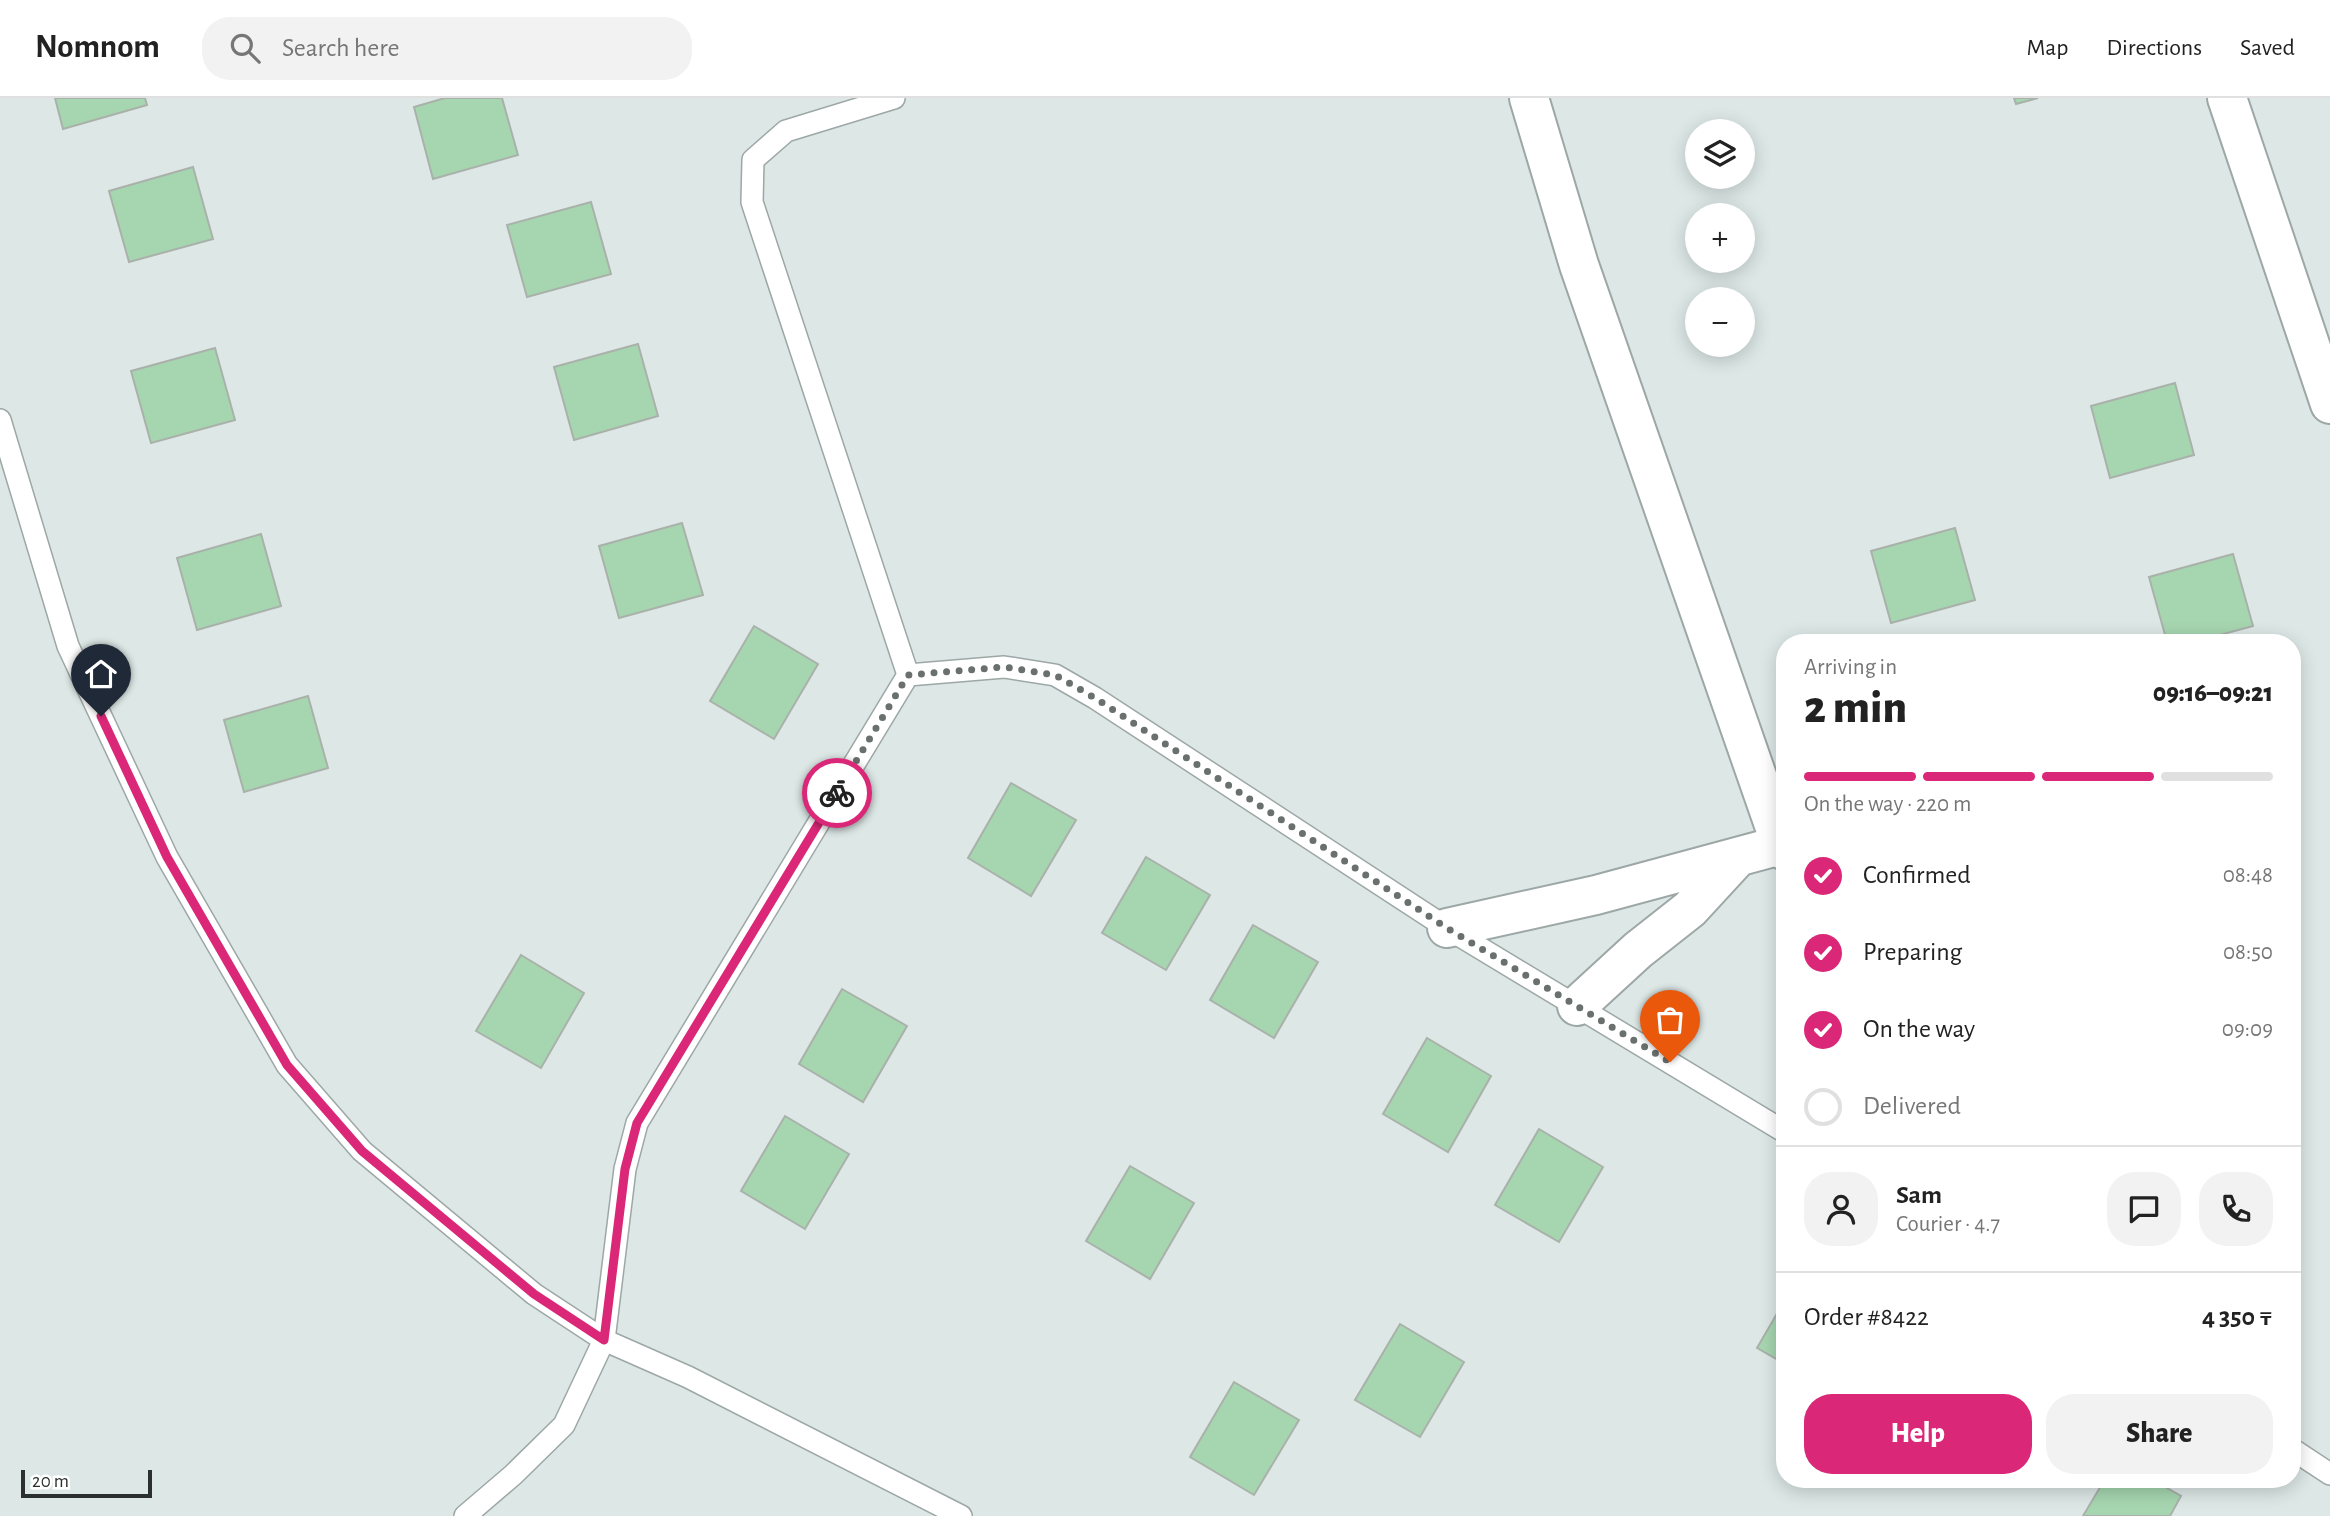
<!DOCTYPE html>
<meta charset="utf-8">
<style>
:root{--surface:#fff;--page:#f2f2f2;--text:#222;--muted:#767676;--line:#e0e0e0;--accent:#db2777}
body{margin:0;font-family:"Alegreya Sans",sans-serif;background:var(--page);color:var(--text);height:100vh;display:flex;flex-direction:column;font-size:26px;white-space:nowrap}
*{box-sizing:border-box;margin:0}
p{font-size:23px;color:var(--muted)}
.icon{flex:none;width:38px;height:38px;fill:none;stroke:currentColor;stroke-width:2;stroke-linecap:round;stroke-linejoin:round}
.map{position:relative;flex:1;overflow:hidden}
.details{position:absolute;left:1776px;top:536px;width:525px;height:854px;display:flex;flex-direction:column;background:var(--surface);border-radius:28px;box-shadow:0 4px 18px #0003}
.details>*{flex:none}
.fabs{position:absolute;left:1685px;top:21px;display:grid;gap:14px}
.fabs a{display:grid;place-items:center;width:70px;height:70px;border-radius:50%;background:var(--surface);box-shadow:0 4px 18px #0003;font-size:35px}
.scale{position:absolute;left:21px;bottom:18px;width:131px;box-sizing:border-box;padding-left:7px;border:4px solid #2b2f2e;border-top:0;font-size:19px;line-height:24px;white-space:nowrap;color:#2b2f2e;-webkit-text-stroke:5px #fff;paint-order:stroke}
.pin{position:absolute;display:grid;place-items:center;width:60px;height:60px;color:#fff;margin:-72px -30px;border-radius:50% 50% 50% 0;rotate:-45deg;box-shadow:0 0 7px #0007}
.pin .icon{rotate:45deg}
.courier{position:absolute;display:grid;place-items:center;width:70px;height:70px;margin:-35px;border:5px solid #db2777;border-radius:50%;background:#fff;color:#222;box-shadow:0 2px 9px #0007}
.summary em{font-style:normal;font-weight:800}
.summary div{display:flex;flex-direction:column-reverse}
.summary{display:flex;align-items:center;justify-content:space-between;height:119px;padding:0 28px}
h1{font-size:46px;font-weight:800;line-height:52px}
.bar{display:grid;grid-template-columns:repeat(4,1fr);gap:10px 7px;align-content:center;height:84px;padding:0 28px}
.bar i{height:9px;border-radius:5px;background:var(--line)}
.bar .on{background:var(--accent)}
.bar p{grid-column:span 4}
.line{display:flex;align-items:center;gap:18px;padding:0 28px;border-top:2px solid var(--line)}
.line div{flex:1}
.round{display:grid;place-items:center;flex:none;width:74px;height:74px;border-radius:28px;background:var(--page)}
ol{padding:0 28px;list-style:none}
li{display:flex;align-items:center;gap:21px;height:77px}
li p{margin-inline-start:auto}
li .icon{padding:7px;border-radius:50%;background:var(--accent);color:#fff;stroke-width:4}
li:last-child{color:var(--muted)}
li i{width:38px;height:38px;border:4px solid var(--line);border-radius:50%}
.action{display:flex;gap:14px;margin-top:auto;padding:14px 28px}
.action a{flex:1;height:80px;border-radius:28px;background:var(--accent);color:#fff;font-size:28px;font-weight:800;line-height:80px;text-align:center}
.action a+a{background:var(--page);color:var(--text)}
header{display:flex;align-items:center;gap:42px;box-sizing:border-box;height:98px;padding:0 35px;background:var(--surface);border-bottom:2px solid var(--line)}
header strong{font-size:33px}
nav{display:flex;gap:38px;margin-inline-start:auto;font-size:24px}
.search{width:490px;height:63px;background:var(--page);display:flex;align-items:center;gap:18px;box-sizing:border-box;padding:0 24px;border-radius:28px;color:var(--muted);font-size:26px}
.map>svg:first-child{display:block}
</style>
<header>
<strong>Nomnom</strong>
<div class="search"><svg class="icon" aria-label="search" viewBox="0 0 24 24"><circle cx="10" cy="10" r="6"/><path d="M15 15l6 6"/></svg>Search here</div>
<nav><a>Map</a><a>Directions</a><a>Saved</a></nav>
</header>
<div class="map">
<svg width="2330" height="1418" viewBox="0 0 2330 1418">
<rect width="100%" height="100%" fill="#dde8e6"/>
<path fill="#a6d6b0" stroke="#a9b1aa" stroke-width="2" d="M55,0H145L147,7L63,31Z
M445,0H502L518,57L433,81L414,9Z
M2014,0H2038L2016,6Z
M193,69L213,141L129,164L109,93Z
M591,104L611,176L527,199L507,127Z
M638,246L658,318L574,342L554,269Z
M215,250L235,322L151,345L131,273Z
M2175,285L2194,357L2110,380L2091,308Z
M682,425L703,497L619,520L599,448Z
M1955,430L1975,502L1891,525L1871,453Z
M261,436L281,508L197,532L177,460Z
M2233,456L2253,528L2194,544H2167L2149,479Z
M754,528L818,566L774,641L710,603Z
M308,598L328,670L244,694L224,622Z
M1011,685L1076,722L1031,798L968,760Z
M1146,759L1210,797L1166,872L1102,835Z
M1253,827L1318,864L1274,940L1210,902Z
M521,857L584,895L541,970L476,933Z
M842,891L907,928L863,1004L799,966Z
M1427,940L1491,978L1448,1054L1383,1016Z
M785,1018L849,1056L805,1131L741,1093Z
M1539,1031L1603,1069L1559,1144L1495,1107Z
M1130,1068L1194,1105L1150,1181L1086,1143Z
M1785,1202V1266L1757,1250Z
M1400,1226L1464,1264L1420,1339L1355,1302Z
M1234,1284L1299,1322L1254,1397L1190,1359Z
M2105,1381H2151L2181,1398L2170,1418H2083Z"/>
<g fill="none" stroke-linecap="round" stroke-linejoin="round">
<defs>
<path id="service" d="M0,322L68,548L167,759L287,967L362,1053L534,1196L604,1242L688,1279L961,1418
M908,577L1004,569L1055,577L1095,600L1447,830L1785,1034
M2292,1351L2330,1376
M465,1418L513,1377L564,1327L604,1242L625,1071L637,1025L908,577L752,104L753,62L786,33L894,0"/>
<path id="minor" d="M1529,0L1579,167L1781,747L1785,753
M2227,0L2330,306
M1447,830L1596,797L1781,747
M1577,908L1638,852L1690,811L1737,760"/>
</defs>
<use href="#service" stroke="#9ca7a6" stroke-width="24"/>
<use href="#minor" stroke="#9ca7a6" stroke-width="42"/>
<use href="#service" stroke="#fff" stroke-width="21"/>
<use href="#minor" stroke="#fff" stroke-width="38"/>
</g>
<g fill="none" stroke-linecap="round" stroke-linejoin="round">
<path stroke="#69706e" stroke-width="7" stroke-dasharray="0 12.6" d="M837,695L908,577L1004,569L1055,577L1095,600L1447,830L1670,964"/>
<path stroke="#db2777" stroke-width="9" d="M101,618L167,759L287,967L362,1053L534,1196L604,1242L625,1071L637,1025L837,695"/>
</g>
</svg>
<div class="fabs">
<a><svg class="icon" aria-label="layers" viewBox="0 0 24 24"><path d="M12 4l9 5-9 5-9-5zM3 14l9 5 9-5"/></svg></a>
<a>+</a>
<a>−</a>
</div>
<div class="scale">20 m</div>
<div class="pin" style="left:1670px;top:964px;background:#ea580c"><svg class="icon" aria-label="bag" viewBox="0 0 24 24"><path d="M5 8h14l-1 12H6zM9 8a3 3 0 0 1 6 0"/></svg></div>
<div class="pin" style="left:101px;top:618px;background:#1f2937"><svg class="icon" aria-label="home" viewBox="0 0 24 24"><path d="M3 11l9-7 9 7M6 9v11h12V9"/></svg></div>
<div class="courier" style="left:837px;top:695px"><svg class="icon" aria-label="bike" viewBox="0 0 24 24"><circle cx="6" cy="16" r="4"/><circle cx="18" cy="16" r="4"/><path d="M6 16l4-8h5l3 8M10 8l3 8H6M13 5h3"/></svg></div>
<section class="details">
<div class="summary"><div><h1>2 min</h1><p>Arriving in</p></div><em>09:16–09:21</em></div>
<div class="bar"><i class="on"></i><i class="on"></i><i class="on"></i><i></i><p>On the way · 220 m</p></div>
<ol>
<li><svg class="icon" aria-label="check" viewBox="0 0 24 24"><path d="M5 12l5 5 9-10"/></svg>Confirmed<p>08:48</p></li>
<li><svg class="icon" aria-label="check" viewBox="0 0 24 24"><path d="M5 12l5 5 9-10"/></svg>Preparing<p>08:50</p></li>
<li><svg class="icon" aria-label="check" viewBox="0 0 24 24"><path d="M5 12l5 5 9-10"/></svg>On the way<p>09:09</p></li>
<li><i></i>Delivered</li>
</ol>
<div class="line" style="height:126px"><a class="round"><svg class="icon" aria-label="person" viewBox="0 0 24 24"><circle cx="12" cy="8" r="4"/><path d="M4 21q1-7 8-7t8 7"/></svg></a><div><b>Sam</b><p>Courier · 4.7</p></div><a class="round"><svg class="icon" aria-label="chat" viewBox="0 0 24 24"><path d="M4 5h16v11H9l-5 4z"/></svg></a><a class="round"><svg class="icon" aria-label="phone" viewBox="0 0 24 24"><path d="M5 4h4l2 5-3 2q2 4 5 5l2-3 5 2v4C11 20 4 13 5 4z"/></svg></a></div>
<div class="line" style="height:91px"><div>Order #8422</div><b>4 350 ₸</b></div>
<div class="action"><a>Help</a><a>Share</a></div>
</section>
</div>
